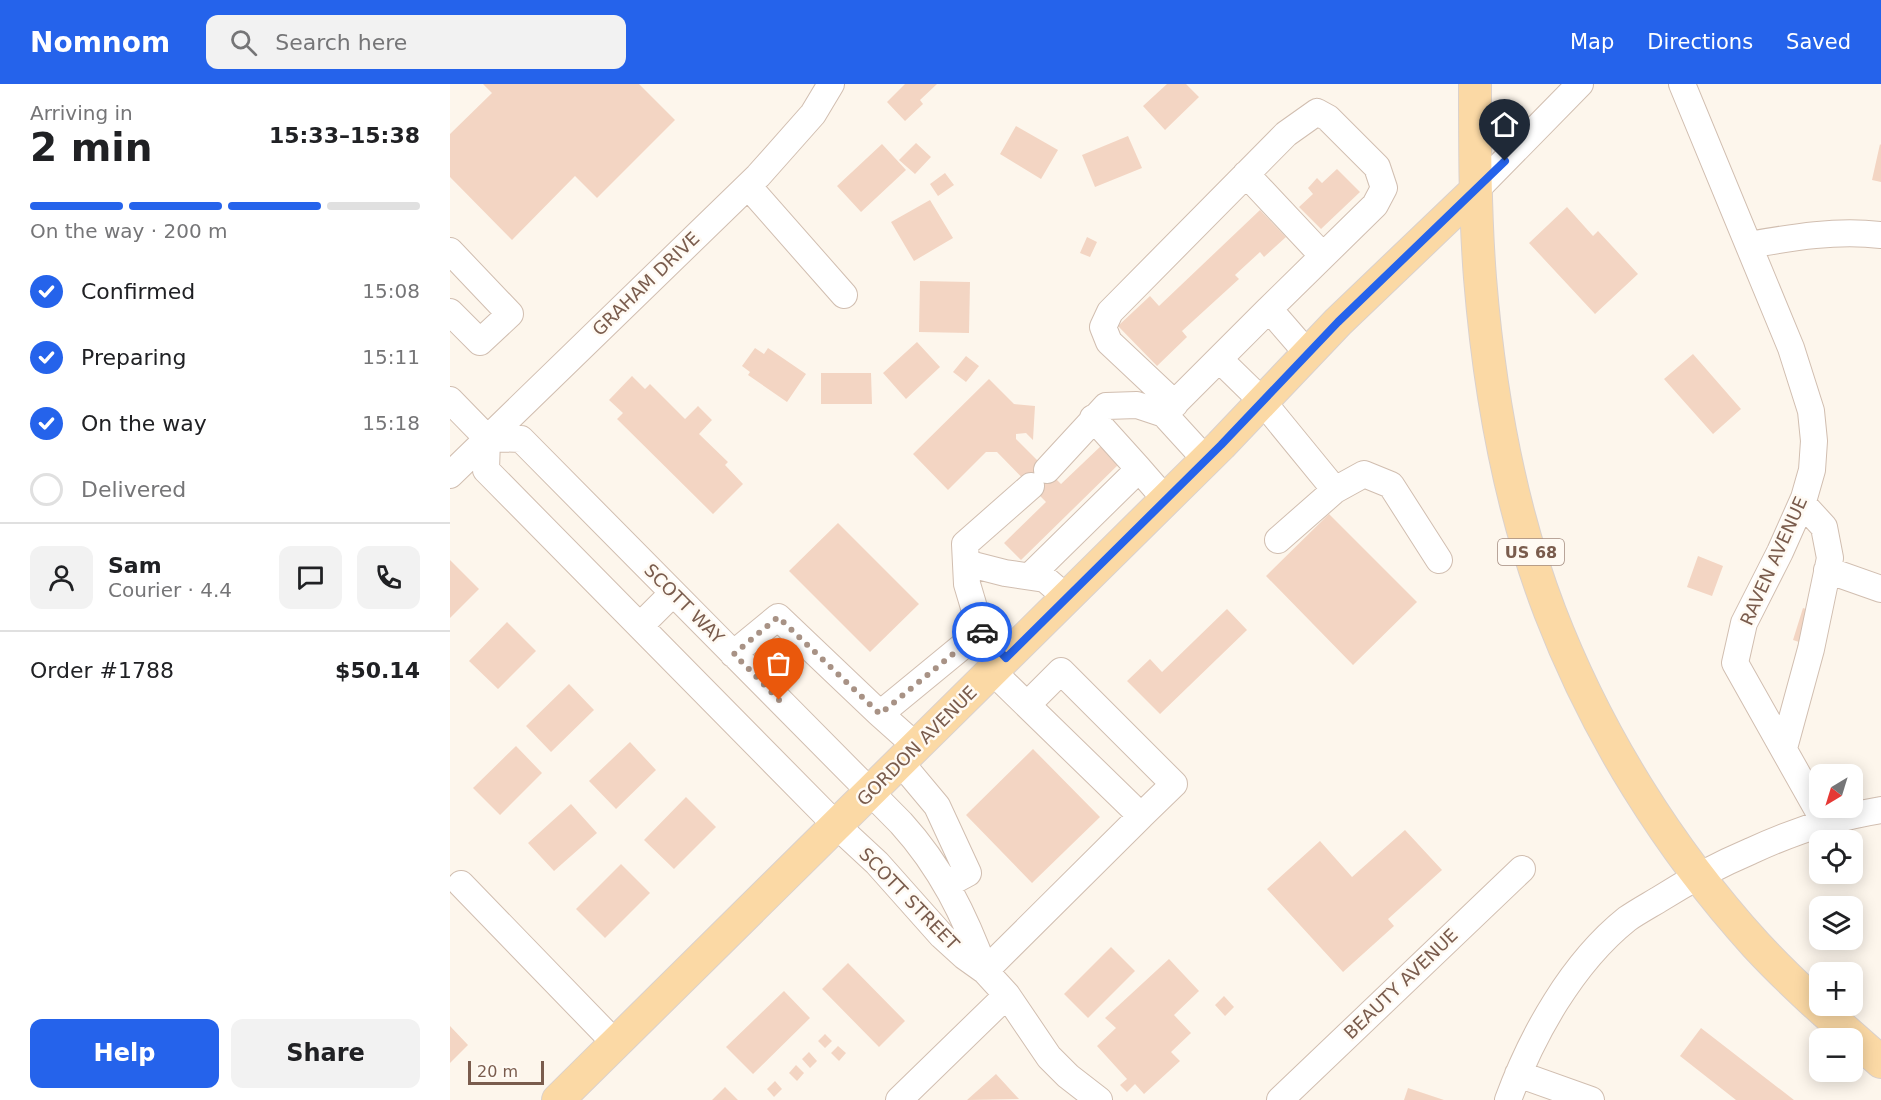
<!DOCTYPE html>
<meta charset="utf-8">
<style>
:root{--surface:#fff;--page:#f2f2f2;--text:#202124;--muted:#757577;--line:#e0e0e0;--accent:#2563eb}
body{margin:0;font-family:"DejaVu Sans",sans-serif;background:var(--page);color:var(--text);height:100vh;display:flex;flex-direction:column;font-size:22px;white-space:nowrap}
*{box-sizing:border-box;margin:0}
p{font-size:20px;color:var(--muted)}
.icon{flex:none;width:33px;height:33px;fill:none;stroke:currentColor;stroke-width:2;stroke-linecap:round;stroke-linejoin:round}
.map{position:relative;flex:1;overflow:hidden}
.side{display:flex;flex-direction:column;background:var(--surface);width:450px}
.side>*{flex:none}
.needle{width:39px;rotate:218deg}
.buttons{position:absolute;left:1359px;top:680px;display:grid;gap:12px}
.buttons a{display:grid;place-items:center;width:54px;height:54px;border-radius:12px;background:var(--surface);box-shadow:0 3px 15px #0003;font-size:30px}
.scale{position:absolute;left:18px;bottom:15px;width:76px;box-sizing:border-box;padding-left:6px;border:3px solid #7a5c4d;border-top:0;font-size:16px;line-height:21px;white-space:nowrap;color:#7a5c4d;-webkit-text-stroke:4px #fffaf3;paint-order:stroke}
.pin{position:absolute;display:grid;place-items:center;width:51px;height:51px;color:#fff;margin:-62px -26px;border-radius:50% 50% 50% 0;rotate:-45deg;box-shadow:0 0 6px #0007}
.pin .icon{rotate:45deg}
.courier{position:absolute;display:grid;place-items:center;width:60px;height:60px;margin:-30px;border:4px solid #2563eb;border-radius:50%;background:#fff;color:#222;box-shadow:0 2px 8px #0007}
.headline em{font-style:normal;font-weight:700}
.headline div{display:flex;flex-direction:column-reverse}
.headline{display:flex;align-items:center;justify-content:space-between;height:102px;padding:0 30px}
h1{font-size:39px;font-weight:700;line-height:45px}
.bar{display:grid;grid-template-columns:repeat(4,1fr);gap:9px 6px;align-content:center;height:72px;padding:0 30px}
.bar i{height:8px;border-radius:4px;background:var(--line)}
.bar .active{background:var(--accent)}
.bar p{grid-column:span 4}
.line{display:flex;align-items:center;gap:15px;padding:0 30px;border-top:2px solid var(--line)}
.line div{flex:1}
.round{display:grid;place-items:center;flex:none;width:63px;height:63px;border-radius:12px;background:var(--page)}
ol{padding:0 30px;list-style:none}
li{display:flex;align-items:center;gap:18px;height:66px}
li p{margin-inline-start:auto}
li .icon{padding:6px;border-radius:50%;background:var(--accent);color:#fff;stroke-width:4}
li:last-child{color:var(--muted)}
li i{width:33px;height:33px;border:3px solid var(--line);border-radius:50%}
.primary-button{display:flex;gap:12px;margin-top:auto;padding:12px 30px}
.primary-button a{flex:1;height:69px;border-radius:12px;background:var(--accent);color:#fff;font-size:24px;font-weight:700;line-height:69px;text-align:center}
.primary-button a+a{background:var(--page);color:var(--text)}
header{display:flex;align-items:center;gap:36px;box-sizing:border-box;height:84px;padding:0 30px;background:var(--accent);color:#fff}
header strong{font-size:28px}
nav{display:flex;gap:33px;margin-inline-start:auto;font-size:21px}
.search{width:420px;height:54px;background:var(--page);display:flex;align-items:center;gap:15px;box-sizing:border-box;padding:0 21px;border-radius:12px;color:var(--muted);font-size:22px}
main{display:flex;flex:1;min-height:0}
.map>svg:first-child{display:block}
</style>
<header>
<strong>Nomnom</strong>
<div class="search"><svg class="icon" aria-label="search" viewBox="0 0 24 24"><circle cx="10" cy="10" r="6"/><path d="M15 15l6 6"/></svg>Search here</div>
<nav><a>Map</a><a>Directions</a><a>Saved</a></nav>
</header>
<main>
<section class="side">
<div class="headline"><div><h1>2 min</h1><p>Arriving in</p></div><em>15:33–15:38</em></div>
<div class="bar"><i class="active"></i><i class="active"></i><i class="active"></i><i></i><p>On the way · 200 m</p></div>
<ol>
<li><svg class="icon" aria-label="check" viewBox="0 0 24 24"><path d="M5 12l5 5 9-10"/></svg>Confirmed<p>15:08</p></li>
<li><svg class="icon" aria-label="check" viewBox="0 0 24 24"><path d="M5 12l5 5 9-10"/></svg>Preparing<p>15:11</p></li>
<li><svg class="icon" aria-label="check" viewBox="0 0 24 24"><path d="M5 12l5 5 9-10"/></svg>On the way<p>15:18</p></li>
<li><i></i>Delivered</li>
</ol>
<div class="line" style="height:108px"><a class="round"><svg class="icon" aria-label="person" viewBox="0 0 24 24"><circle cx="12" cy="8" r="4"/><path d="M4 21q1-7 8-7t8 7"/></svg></a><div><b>Sam</b><p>Courier · 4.4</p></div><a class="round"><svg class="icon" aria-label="chat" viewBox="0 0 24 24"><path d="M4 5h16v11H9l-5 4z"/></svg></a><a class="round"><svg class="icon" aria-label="phone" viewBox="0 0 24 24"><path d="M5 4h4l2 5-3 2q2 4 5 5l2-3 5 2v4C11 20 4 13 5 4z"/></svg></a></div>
<div class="line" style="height:78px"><div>Order #1788</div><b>$50.14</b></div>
<div class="primary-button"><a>Help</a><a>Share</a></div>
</section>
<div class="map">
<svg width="1431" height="1016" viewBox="0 0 1431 1016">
<rect width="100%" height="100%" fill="#fdf6ec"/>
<path fill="#f3d5c3" d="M33,0H189L225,36L147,114L125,92L62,156L0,93V50L42,9Z
M455,0H487L470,16L473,20L455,37L437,18Z
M717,0H736L749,13L715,46L693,22Z
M566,42L608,66L591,95L550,70Z
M678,52L692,84L645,103L632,71Z
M466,59L481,73L465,90L449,76Z
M432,60L456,86L411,128L387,102Z
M1430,60L1431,61V98L1422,96Z
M887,85L910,108L871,145L849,123L863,110L858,104L867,94L872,99Z
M495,89L504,101L488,112L480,100Z
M480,116L503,154L464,177L441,138Z
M1117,123L1143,152L1148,147L1188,190L1145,230L1079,159Z
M810,126L836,153L814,173L810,168L785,191L789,195L732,247L737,253L707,282L668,242L700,212L709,222Z
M637,153L647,158L640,173L630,169Z
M470,197L520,198L519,249L469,248Z
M467,258L490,283L456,315L433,289Z
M305,264L314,270L318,264L356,290L337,318L298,291L300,288L292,282Z
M1243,270L1291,325L1263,350L1214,295Z
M516,272L529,282L516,298L503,288Z
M371,289H421L422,320H371Z
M182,292L195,305L200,300L235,335L248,322L262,336L249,350L278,378L275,381L293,400L263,430L167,335L173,329L159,316Z
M539,295L564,320L585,322L583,356L576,349L566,350V355L611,400L653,360L671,378L571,476L554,459L596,418L547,368H536L498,406L463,370Z
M879,430L967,518L903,581L816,492Z
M388,439L469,520L420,568L339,487Z
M1248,472L1273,482L1262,512L1237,503Z
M0,476L29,505L0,534Z
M1353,524L1380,533L1370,565L1343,556Z
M777,525L797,546L710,630L677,597L700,575L712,588Z
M57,538L86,567L48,605L19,577Z
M119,600L144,626L101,668L76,642Z
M180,658L206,686L166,725L139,697Z
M66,662L92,689L50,731L23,704Z
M583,665L650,733L582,799L516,731Z
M236,713L266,743L224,785L194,756Z
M121,720L147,749L104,787L78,759Z
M955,746L992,786L938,835L944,842L893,888L817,805L870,757L902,793Z
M171,780L200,809L155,854L126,825Z
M661,863L685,887L638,934L614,910Z
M719,875L749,907L724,931L741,949L721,968L730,977L694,1010L685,1000L677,1008L670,1001L677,995L647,962L666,944L655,934Z
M398,879L455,937L429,963L372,905Z
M334,907L360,934L303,990L276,963Z
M774,912L784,923L775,932L765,921Z
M0,942L18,961L0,979Z
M1251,944L1344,1016H1286L1230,972Z
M375,950L382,957L375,964L368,957Z
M388,962L396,969L389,977L381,969Z
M359,968L367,977L360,984L352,975Z
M346,981L354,989L347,997L339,989Z
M546,990L569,1015L517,1016Z
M325,997L332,1005L324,1013L317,1005Z
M275,1003L288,1016H262Z
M958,1004L994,1016H954Z"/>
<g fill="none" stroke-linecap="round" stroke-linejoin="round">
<defs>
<path id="minor" d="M1232,0L1341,264L1361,327L1364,357L1362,386L1354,414L1330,468L1294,539L1285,579L1375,739
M796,90L873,172
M298,102L394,211
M1025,107L1130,0
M1299,161C1344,153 1386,146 1431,151
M0,167L60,230L30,258L0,228
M0,316L37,354L71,355L451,739C491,783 515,832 535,887
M725,320L659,258L653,243L660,228L836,50L867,28L878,34L927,83L934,104L925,121L819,225
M643,334L689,385
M37,354L36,386L386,741L427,779L492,852L514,872L535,887L557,911L599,973L618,992L649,1016
M756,376L714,330L769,275
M597,386L656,322L687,321L714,330
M0,391L308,92L363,30L381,0
M885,406L914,390L941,401L989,476
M828,456L885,406L813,318L769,275L819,225L858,270
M516,479L555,489L595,495L617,514
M1377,486L1431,505
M580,492L689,385L716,416
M190,542L223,509
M283,570L328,533L430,630L531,547
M556,574L531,547L517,500L515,460L581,402
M577,621L611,587L724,700L691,732
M430,630L467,663
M1334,664L1361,565L1380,474L1374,443L1352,419
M451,679L487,722L518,789L496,801
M11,800L165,959
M535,887L691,732L542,587
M1068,990L1141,1016
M449,1016L557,911
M830,1016L1072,785
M1058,1016C1082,951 1122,879 1177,835C1187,828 1198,822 1208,816C1238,797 1268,781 1301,767C1342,748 1386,733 1431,726"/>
<path id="major" d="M1025,0C1025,65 1025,129 1030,194C1039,305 1060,424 1100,528C1147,650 1218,764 1306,861C1345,903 1388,940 1431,978
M108,1016L771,361L888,238L1025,107"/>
</defs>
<use href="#minor" stroke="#d1beb0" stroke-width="28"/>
<use href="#major" stroke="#dad1cd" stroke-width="34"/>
<use href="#minor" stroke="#fff" stroke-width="26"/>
<use href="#major" stroke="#fbd9a5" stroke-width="32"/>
</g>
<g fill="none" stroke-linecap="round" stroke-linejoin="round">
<path stroke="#a89285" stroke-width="6" stroke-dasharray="0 10.8" d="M329,616L284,570L328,533L430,630L531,547L532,548"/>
<path stroke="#2563eb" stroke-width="8" d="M532,548L556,574L771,361L888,238L1055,77"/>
</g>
<g text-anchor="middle" stroke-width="5" stroke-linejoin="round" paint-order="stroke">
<rect fill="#fffaf3" stroke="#a28b7f" stroke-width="1.5" x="1048" y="455" width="66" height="26" rx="4.5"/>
<g font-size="16" font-weight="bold" fill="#7a5c4d">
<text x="1081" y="474">US 68</text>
</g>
<g font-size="18" fill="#7a5c4d" stroke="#fffaf3">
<text transform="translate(196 200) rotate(-44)" y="6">GRAHAM DRIVE</text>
<text transform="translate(1324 477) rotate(-66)" y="6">RAVEN AVENUE</text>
<text transform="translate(234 520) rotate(45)" y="6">SCOTT WAY</text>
<text transform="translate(467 662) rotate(-45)" y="6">GORDON AVENUE</text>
<text transform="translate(459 815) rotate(46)" y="6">SCOTT STREET</text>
<text transform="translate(951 900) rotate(-44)" y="6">BEAUTY AVENUE</text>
</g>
</g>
</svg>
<div class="buttons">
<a><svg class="needle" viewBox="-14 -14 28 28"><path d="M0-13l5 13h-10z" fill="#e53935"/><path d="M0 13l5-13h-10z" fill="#757577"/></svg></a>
<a><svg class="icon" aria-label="locate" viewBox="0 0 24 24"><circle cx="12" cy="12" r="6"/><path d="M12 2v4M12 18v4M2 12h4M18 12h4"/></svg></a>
<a><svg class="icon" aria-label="layers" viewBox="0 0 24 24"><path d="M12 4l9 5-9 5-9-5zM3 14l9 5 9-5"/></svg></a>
<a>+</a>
<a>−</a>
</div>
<div class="scale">20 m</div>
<div class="pin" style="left:329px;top:616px;background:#ea580c"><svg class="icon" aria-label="bag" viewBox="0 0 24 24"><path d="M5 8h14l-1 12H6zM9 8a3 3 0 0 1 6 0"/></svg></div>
<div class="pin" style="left:1055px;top:77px;background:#1f2937"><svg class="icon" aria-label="home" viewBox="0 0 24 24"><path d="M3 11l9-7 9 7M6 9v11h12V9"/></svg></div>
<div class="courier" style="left:532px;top:548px"><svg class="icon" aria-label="car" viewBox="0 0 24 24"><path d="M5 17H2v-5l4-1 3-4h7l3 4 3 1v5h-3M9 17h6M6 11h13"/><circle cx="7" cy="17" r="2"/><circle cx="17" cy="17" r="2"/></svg></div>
</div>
</main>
